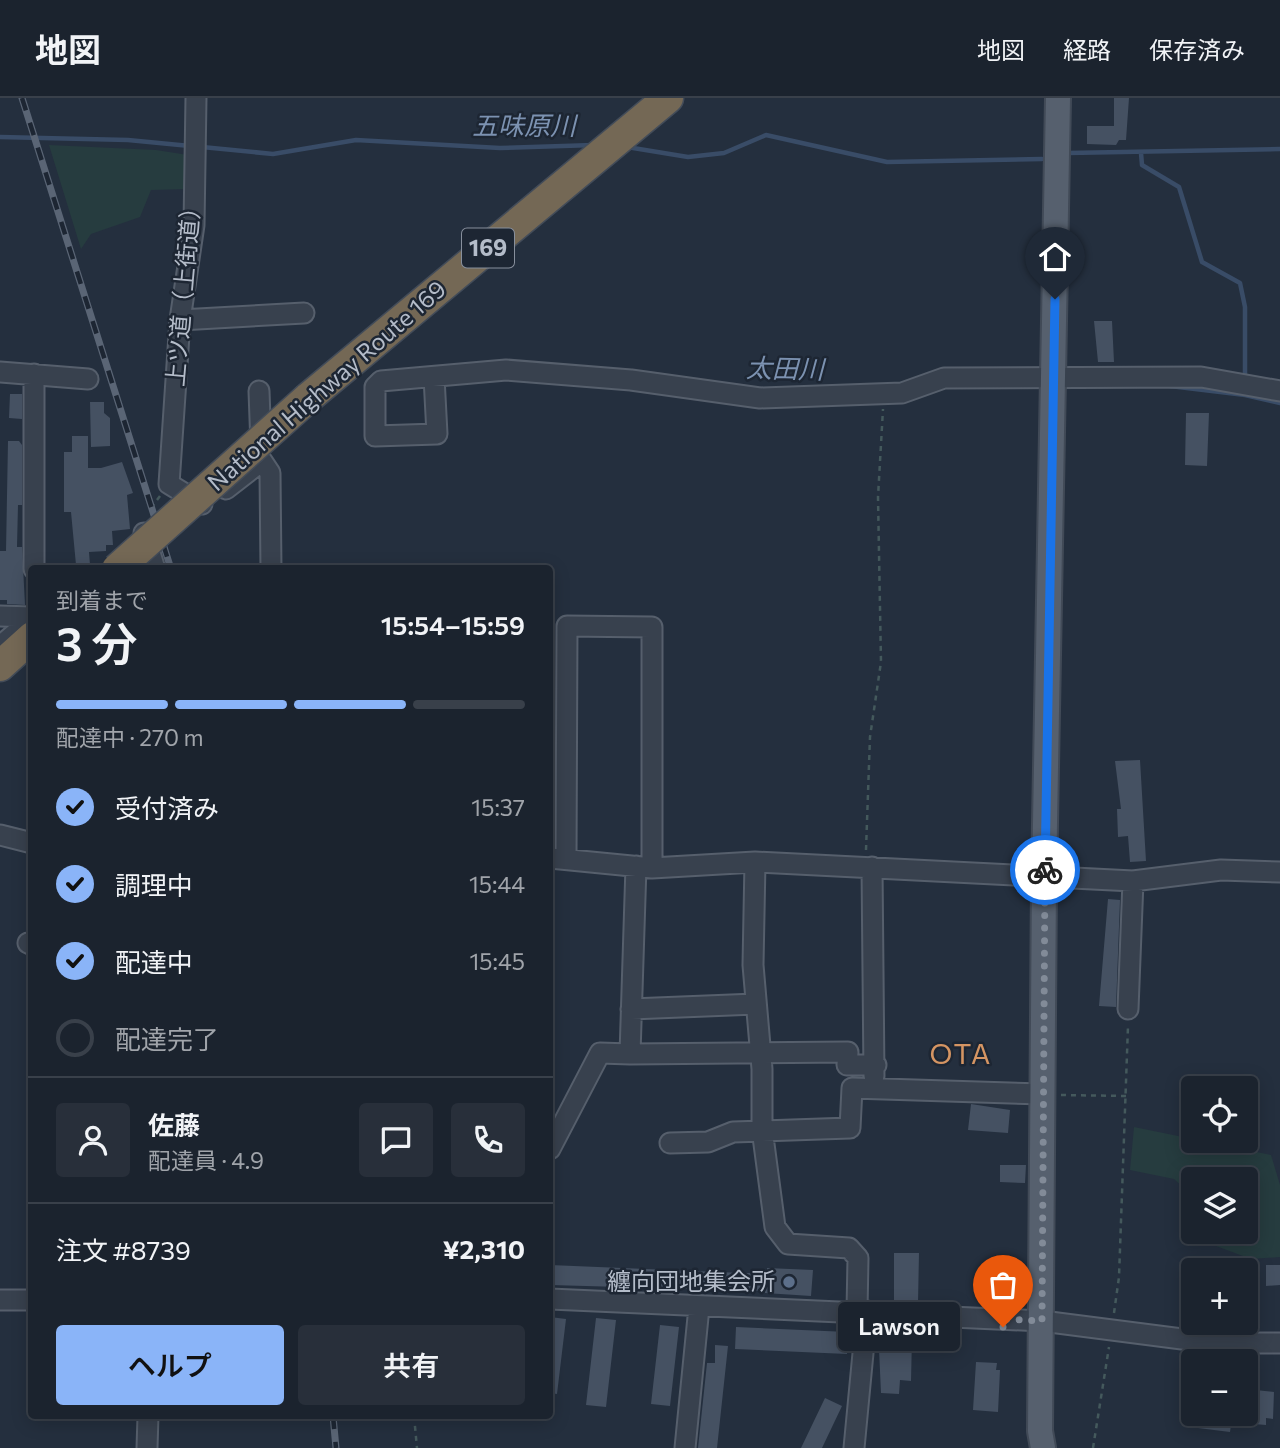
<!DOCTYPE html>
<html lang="ja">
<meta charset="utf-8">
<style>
:root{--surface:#1b232e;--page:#282f3a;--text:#f1f3f6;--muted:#a0a4aa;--line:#39404a;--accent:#8ab4f8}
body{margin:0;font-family:Commissioner,"Noto Sans JP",sans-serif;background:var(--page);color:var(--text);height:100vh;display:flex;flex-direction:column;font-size:26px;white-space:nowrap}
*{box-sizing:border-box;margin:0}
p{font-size:23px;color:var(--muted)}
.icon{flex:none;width:38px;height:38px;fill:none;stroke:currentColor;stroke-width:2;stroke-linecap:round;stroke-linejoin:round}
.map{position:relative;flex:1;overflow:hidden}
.side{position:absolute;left:28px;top:467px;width:525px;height:854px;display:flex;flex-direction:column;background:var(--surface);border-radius:7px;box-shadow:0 4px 18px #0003,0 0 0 2px var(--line)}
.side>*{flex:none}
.tools{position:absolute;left:1181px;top:978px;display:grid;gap:14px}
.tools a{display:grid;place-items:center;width:77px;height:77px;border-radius:7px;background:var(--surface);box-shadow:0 4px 18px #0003,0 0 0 2px var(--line);font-size:35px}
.pin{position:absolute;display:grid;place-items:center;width:60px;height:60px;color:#fff;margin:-72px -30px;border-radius:50% 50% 50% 0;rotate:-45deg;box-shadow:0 0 7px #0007}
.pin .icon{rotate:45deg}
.courier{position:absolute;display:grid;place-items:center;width:70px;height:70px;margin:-35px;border:5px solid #1a73e8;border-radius:50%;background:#fff;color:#222;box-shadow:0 2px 9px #0007}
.bubble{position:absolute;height:49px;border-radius:7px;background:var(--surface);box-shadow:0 4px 18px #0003,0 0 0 2px var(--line);font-size:23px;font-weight:600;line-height:49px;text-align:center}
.overview em{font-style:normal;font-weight:600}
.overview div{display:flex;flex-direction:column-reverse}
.overview{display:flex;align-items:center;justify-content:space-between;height:119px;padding:0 28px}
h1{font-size:46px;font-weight:600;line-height:52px}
.bar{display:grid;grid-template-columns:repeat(4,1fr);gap:10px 7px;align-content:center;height:84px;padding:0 28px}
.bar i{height:9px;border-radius:5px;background:var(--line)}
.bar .on{background:var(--accent)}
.bar p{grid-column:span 4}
.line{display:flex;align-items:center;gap:18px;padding:0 28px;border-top:2px solid var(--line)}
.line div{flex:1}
.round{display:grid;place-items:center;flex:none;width:74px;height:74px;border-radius:7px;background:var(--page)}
ol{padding:0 28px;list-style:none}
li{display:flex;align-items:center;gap:21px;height:77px}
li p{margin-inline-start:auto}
li .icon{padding:7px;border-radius:50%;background:var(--accent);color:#111;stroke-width:4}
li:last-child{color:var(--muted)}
li i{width:38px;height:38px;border:4px solid var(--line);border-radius:50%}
.action{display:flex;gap:14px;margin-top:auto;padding:14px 28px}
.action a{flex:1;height:80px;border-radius:7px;background:var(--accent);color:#111;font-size:28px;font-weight:600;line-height:80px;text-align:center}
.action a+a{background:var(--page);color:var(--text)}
header{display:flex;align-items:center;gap:42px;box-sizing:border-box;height:98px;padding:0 35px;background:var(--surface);border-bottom:2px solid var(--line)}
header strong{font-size:33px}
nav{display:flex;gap:38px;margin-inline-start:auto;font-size:24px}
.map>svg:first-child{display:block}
</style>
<header>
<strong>地図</strong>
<nav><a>地図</a><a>経路</a><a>保存済み</a></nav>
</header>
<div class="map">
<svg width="1280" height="1350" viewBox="0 0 1280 1350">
<rect width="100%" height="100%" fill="#242f3e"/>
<path fill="#263c3f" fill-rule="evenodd" d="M49,47L156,52L188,57L187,91L151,92L140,119L91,136L81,151Z
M1134,1029L1271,1057L1280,1087V1159L1251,1161L1192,1139L1179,1114L1183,1089L1174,1081L1130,1072ZM1194,1082H1246V1134H1194Z"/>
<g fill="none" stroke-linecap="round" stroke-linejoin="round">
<path stroke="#394c67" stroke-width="4.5" d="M0,39L128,42L190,48
M202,49L273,56L356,42L500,50L594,47
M627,49L688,59L724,55L766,37L887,64L1042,61
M1068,55L1280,51
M1141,55L1142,67L1179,89L1202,164L1240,185L1245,209V280
M1170,288L1245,297L1280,305"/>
</g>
<path fill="#455162" d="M1114,0H1129L1126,42H1119L1116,47L1087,46V28H1114Z
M1094,223H1112L1114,264H1098Z
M10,296H22V321L9,320Z
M90,304H104V315L110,320V348L91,349Z
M1186,315H1209L1207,368L1185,367Z
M72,338H88V370H101L122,364L133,395L127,397L130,431L112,433L113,447H106V453L89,454L90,467H76L71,414H64V354H72Z
M8,343H19L22,347V407H18L17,449H22L25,507L7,506V502H0V453H6Z
M1140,662L1146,763L1130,764L1128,738L1118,739L1117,711H1121L1115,663Z
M1108,801L1120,802L1116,909L1099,908Z
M971,1006L1010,1012L1008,1035L968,1032Z
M1000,1067H1026L1025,1085L1000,1084Z
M894,1155H919L918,1205L894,1204Z
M550,1167L742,1175H767V1170L813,1172L811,1198L765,1195V1193L550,1187Z
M1266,1167H1280V1187L1266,1188Z
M550,1219L566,1221L557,1296L550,1295Z
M596,1220L616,1222L606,1309L586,1307Z
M660,1227L679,1229L670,1308L651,1306Z
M878,1228L922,1230L921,1241L912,1240L911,1283L900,1282L899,1296L881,1295L879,1251H876Z
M736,1229L848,1234L847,1256L735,1251Z
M715,1247L728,1248L717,1350H698L707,1265H715Z
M1192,1255L1249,1257L1248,1264H1191Z
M976,1264L997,1265L996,1272H1000L998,1314L973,1312Z
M1246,1291L1274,1294L1273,1321L1266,1320V1327L1254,1326V1322H1246Z
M1186,1294L1194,1295V1316L1232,1320L1230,1334L1182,1328Z
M825,1300L842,1308L822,1350H801Z"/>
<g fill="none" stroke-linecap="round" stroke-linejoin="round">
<defs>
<path id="minor" d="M196,0L194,127L180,222L169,386L202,406
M180,222L304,215
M0,274L88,281
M34,276V471
M434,279L437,336L375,338V289L381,283L506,272L631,282L760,300L902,295L944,280L1201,279L1280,293
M259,293L261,348
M226,391L262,363L270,375L271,471
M144,435L155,471
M0,518L32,519
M6,543L32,521
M0,737L32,745
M550,760L652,770L755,764L1133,783L1221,772L1280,774
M566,761L567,528L652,529V770
M755,764L753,867L762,971V1031L775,1129L788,1146L849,1150L858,1160L857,1213
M872,769L874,978
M28,845L32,847
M631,911L756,906
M1128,911L1133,783
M630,956L848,954L847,967H876
M670,1045L708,1044L733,1034L850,1030L852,990L1043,996
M550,1051L600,955L630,956L636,768
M550,1201L1042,1223L1213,1245H1280
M0,1202H32
M147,1350L148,1318
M685,1350L699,1209
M854,1350L867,1213"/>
<path id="major" d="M1043,1350L1040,1333L1044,781L1058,0"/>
<path id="highway" d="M308,300L668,0
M0,568L32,539"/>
</defs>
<use href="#minor" stroke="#565f6c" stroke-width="23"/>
<use href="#major" stroke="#414a57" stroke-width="28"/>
<use href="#highway" stroke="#434c59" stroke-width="33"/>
<path stroke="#44595c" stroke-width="2.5" stroke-dasharray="5 5" stroke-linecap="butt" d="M151,410L160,398
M866,752L870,639L881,564L878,399L883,311
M1061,997L1127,998
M1114,1215L1119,1179L1128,928
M414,1318L417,1350
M444,1318L454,1321L457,1318
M1093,1350L1109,1249"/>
<use href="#minor" stroke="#38414e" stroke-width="19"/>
<use href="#major" stroke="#56606e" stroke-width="24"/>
<use href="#highway" stroke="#746855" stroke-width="30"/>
<defs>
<path id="rail" d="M22,0L171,471
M333,1318L336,1350"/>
</defs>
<use href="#rail" stroke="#5a6575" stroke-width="7"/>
<use href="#rail" stroke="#1d2633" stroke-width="4.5" stroke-dasharray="13" stroke-linecap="butt"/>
<defs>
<path id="highway-bridge" d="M117,471L308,300"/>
</defs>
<use href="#highway-bridge" stroke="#434c59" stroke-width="33" stroke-linecap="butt"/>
<use href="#highway-bridge" stroke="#746855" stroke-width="30"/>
</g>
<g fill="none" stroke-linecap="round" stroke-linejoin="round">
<path stroke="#828b98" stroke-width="7" stroke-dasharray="0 12.6" d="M1003,1229L1002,1221L1042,1223L1045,772"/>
<path stroke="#1a73e8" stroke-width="9" d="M1045,772L1055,201"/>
</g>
<circle fill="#5c6f8a" stroke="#1d2633" stroke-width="2.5" cx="789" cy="1184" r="7"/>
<g text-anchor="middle" stroke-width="5" stroke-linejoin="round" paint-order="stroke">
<rect fill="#1d2633" stroke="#878f9c" stroke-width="2" x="462" y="130.5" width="52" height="39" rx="5"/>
<g font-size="23" font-weight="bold" fill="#b4bcc9">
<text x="488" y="158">169</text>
</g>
<g font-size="24" fill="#b4bcc9" stroke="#1d2633">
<text transform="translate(184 193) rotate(-85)" y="8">上ツ道（上街道）</text>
<text transform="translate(327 288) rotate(-41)" y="8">National Highway Route 169</text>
</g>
<g font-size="24" fill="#b4bcc9" stroke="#1d2633" text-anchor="end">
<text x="775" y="1192">纏向団地集会所</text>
</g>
<g font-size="26" font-style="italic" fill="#7c92b1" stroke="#1d2633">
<text x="524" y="37">五味原川</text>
<text transform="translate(785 271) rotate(1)" y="9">太田川</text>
</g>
<g font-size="28" letter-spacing="2" fill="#d59563" stroke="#1d2633">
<text x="961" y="966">OTA</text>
</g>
</g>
</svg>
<div class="tools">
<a><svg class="icon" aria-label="locate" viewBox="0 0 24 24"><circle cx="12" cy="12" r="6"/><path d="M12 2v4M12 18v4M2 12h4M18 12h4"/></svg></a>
<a><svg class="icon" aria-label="layers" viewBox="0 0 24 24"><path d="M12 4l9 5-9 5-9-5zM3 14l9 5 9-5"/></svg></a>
<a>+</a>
<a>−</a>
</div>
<div class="pin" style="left:1003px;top:1229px;background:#ea580c"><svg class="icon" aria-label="bag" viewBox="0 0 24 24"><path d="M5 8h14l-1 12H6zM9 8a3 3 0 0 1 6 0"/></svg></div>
<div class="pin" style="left:1055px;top:201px;background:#1f2937"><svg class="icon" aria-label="home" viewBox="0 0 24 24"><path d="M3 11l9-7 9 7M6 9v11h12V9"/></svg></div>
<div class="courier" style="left:1045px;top:772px"><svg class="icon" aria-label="bike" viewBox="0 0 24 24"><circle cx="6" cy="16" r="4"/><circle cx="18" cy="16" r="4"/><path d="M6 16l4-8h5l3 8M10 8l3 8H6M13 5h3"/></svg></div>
<div class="bubble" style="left:838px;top:1204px;width:122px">Lawson</div>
<section class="side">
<div class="overview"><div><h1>3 分</h1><p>到着まで</p></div><em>15:54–15:59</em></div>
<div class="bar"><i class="on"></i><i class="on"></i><i class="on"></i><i></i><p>配達中 · 270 m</p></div>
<ol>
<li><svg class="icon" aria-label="check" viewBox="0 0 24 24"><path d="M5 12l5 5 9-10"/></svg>受付済み<p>15:37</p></li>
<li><svg class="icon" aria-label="check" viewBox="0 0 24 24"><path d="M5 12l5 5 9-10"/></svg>調理中<p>15:44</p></li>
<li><svg class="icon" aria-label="check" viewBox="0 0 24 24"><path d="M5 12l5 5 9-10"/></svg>配達中<p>15:45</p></li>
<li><i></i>配達完了</li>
</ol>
<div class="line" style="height:126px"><a class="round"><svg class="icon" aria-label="person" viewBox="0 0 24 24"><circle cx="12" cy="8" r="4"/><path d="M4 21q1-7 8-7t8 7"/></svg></a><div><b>佐藤</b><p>配達員 · 4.9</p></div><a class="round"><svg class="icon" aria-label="chat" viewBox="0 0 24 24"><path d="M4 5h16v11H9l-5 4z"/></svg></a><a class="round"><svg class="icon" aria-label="phone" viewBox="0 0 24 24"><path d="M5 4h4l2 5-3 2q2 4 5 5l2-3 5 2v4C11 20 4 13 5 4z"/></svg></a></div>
<div class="line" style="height:91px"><div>注文 #8739</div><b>¥2,310</b></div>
<div class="action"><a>ヘルプ</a><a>共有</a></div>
</section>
</div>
